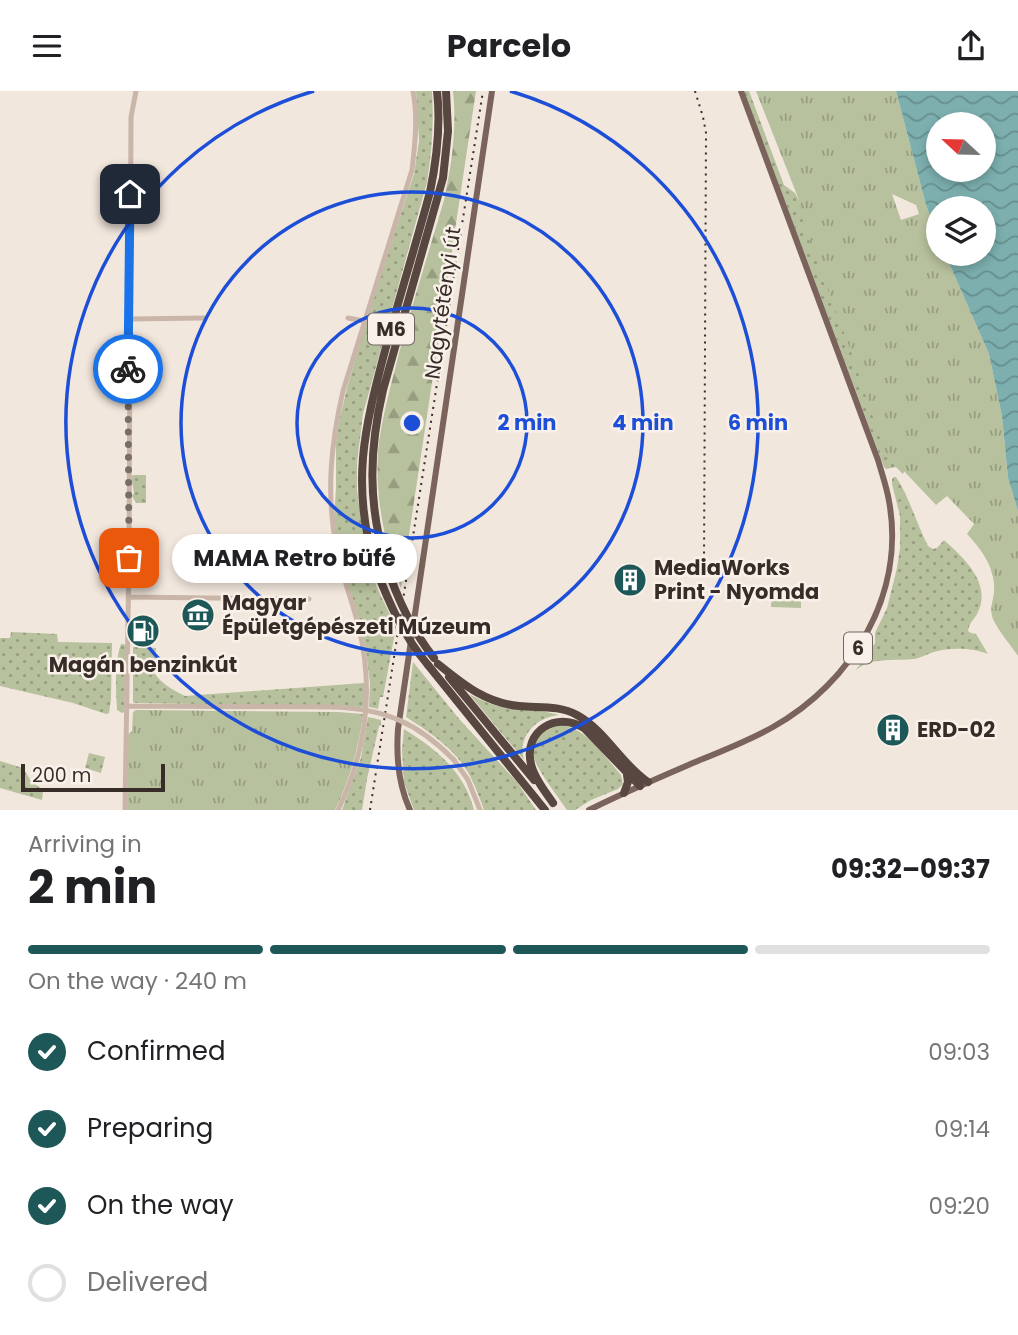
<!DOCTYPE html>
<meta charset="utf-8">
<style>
:root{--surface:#fff;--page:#f6f6f6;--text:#202124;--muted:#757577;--line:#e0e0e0;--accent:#1e5758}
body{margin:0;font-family:Poppins,sans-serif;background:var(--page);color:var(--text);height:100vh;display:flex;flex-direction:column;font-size:26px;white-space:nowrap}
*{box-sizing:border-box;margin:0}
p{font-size:23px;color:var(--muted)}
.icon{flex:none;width:38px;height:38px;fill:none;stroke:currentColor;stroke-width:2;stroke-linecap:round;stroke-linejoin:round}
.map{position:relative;height:719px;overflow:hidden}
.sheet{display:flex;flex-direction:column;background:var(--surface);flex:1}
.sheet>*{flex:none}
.needle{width:46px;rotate:292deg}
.fabs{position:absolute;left:926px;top:21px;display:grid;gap:14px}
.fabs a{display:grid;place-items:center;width:70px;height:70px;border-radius:50%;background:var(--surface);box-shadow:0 4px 10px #0003;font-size:35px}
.scale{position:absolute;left:21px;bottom:18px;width:144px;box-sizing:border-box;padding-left:7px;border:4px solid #372c28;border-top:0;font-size:19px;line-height:24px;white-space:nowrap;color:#372c28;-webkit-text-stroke:5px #f9f1e9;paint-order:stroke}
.pin{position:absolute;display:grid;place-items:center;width:60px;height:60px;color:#fff;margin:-30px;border-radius:14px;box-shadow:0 4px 10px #0006}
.courier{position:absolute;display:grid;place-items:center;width:70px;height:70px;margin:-35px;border:5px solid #1a73e8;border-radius:50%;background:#fff;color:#222;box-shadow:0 2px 9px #0007}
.bubble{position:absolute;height:49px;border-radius:24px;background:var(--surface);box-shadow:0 4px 10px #0003;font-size:23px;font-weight:700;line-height:49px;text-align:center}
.summary em{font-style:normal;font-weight:700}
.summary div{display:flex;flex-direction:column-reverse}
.summary{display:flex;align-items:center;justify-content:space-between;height:119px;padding:0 28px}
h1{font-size:46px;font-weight:700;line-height:52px}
.bar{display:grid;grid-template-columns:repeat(4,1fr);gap:10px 7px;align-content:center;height:84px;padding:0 28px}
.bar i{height:9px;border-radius:5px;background:var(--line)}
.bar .selected{background:var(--accent)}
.bar p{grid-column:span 4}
ol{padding:0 28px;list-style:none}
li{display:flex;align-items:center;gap:21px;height:77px}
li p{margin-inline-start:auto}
li .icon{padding:7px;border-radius:50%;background:var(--accent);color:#fff;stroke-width:4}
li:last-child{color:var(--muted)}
li i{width:38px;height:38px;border:4px solid var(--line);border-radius:50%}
header{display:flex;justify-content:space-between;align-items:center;height:91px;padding:0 28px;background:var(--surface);font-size:32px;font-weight:700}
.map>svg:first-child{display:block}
</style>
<header><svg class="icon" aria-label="menu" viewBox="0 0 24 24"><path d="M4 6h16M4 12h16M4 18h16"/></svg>Parcelo<svg class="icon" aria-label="share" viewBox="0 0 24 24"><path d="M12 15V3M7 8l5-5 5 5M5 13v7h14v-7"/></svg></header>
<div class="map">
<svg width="1018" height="719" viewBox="0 0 1018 719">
<defs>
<pattern id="grass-dots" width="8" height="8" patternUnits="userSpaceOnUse" patternTransform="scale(1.75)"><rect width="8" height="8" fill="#b7c19d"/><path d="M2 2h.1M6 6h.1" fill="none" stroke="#969d80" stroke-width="1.8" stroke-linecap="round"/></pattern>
<pattern id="forest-firs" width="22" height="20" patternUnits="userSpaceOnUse" patternTransform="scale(1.75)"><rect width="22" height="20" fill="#b7c19d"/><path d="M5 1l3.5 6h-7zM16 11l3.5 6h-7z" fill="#969d80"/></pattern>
<pattern id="park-tufts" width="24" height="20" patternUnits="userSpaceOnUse" patternTransform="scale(1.75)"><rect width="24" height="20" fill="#b7c19d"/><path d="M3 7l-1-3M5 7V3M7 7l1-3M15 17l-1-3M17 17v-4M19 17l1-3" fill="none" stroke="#969d80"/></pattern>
<pattern id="water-waves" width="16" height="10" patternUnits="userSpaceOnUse" patternTransform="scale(1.75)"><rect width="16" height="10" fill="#7cafae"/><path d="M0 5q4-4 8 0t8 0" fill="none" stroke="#668f8e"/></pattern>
</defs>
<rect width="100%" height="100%" fill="#f2e7dd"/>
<path fill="url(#grass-dots)" d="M416,0H432C434,31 432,60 427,91L363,323L357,372V399L365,457L377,497L396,536L383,606H380L378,618L369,616L370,592L366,560L362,537L344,480L337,450L334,426L336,398V352L339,331L347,297L368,224L414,83L419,50Z
M744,0H749L784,94L795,102L799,109L905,379L903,383L896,376L886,378L884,376Z
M135,384H146V412H136L132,405L134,402L131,385Z
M894,386H896C910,407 916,432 928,455L933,458L937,457L944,449C963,466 992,492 978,521C975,528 969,531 968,540L971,542L976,543L988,563C973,557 950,556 934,561C927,563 921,567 914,568C896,570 870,566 856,579L875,552V542L887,517L897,477L900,457V425L892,393V388Z
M11,541L57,543L58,551L112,552L111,608L109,622L106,623L73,612L0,595V547H10Z
M121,553H123L127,555L124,621L122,622L117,619C116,598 114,573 121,553Z
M133,556L156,557L155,571H149C155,589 169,597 185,605L364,592V616L134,612L133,610Z
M413,571L460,629L517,691L536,719H484C480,708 476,697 471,687C458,660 431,642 406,626Z
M469,603C481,609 493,615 507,617C524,620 542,618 559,624C537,626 517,645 524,669Z
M368,626L381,629V634L379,635L367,688L362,719H342L361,667Z
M563,634C588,639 605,666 621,684L623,693L618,698L591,709L575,719H567C558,706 542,685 536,672C526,650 544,637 563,634Z
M404,638C436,658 464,680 474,719H414L404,691L402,660Z
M89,662L105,666L101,682L85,677Z
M0,670L23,677L31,690L39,696L43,701L42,709L0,697Z"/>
<path fill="url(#forest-firs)" d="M453,0H476L401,497C385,454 375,408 378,361C381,328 391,295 399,262C413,211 429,160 444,109C452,72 457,37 453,0Z"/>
<path fill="url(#park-tufts)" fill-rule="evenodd" d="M756,0H896L926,114L938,146V163H945L989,263L1002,325L1008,387L1018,420V565C1010,553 999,541 993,528C989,518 993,511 994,501C996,478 982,459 967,443L974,433L947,405L936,414L884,359L849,255L804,136L799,109ZM892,103L916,114L919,123L901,129Z
M136,619L338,621L363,623C359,656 350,688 335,719H127L128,644L132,640L133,621Z"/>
<path fill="#b7c19d" d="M772,500L801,501V517L771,516Z"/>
<path fill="url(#water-waves)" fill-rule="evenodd" d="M896,0H1018V420L1008,387L1002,325L989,263L945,163H984V117H938V146L926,114ZM984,33V79H938V33Z"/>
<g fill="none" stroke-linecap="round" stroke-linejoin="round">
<path stroke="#cab6a8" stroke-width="5" d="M348,227L364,230
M129,228L204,227
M128,506L309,508
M126,615L334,616
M454,669L468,689L480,719
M125,719L129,467L131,26L136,0
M338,719C366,661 374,600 359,537C352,509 341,482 336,454C326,402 331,352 343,300L412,79C415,53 418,27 413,0"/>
<path stroke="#79635a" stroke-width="6" d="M410,719C398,693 396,666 398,638L492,0
M589,719C625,701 663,685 700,669C725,659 750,649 773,636C852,592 906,503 889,410C887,397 882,383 878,369L741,0"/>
<path stroke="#584640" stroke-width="8" d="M385,470C368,411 369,359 383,299L443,87L448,40L446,0
M376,478C350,395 364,338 386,256C400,204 416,153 430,101C437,67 441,34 437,0
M438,573C463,593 485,612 519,615C539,617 559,614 577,624C606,640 621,673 648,691
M428,574L545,719
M449,586L534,689
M624,702L628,691L627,684
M553,712C545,700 534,687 531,673C523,640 556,620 584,637L640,695"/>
<path stroke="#372c28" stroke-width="2" stroke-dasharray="2 5" stroke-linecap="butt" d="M695,0L703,26L706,42L704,472
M370,719L483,0"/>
<path stroke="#cab6a8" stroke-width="5" d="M334,616C385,618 418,632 454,669"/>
<path stroke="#584640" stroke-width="8" d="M385,470C396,505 411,538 434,567
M376,478C389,512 404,546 428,574"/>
</g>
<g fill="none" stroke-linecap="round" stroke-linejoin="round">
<path stroke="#786d67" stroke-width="7" stroke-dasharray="0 12.6" d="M128,278L129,467"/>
<path stroke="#1a73e8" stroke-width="9" d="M128,278L130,103"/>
</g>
<g fill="none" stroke="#1d4ed8" stroke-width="3.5">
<circle cx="412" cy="332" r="115"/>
<circle cx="412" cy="332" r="231"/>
<path d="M510 0A346 346 0 1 1 314 0"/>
</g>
<defs>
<symbol id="building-disc" viewBox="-11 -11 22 22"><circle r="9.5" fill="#1e5758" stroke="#f9f1e9"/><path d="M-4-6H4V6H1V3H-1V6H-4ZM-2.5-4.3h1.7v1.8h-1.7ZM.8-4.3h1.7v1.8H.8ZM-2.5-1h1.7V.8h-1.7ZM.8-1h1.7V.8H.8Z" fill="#fff"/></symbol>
<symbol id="museum-disc" viewBox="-11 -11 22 22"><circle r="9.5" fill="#1e5758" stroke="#f9f1e9"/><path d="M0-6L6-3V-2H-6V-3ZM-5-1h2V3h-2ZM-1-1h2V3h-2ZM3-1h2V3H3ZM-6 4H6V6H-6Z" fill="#fff"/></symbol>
<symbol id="fuel-disc" viewBox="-11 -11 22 22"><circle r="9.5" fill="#1e5758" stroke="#f9f1e9"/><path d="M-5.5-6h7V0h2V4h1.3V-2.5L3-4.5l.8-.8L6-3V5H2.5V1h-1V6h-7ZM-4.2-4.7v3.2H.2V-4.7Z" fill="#fff"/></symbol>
</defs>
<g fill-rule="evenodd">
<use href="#building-disc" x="611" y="470" width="38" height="38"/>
<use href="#museum-disc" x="179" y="505" width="38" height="38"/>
<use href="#fuel-disc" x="124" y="521" width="38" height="38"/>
<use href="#building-disc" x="874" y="620" width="38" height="38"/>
</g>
<g text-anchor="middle" stroke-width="5" stroke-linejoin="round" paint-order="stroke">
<g fill="#f9f1e9" stroke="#716762" stroke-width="2">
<rect x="368" y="222.5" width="46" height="31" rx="5"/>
<rect x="844" y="541.5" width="28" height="31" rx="5"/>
</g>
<g font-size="19" font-weight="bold" fill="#372c28">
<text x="391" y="245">M6</text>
<text x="858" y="564">6</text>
</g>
<g font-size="21" fill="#372c28" stroke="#f9f1e9">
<text transform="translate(443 212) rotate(-82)" y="7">Nagytétényi út</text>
</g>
<g font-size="21" font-weight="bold" fill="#372c28" stroke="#f9f1e9" text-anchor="start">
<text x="654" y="484">MediaWorks<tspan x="654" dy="24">Print - Nyomda</tspan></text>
<text x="222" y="519">Magyar<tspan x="222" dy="24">Épületgépészeti Múzeum</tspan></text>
<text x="143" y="581" text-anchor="middle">Magán benzinkút</text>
<text x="917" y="646">ERD-02</text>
</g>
</g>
<circle cx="412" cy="332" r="10" fill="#1d4ed8" stroke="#f9f1e9" stroke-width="3.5"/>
<g font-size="21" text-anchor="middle" font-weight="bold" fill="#1d4ed8" stroke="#f9f1e9" stroke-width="5" stroke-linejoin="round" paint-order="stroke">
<text x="527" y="339">2 min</text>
<text x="643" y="339">4 min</text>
<text x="758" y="339">6 min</text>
</g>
</svg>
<div class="fabs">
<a><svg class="needle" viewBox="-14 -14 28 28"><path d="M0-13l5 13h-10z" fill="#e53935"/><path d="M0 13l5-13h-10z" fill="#757577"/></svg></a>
<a><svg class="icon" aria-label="layers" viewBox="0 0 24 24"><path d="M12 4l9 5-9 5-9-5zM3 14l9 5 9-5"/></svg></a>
</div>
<div class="scale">200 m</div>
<div class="pin" style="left:129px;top:467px;background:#ea580c"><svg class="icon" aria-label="bag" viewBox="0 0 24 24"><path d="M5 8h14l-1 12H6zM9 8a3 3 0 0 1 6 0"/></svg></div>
<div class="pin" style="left:130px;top:103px;background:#1f2937"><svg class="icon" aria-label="home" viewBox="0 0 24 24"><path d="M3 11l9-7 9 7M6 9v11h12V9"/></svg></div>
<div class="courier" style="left:128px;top:278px"><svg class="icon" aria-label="bike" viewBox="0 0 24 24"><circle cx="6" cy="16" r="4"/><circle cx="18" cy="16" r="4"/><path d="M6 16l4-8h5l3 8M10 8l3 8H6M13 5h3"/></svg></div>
<div class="bubble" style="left:172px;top:443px;width:245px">MAMA Retro büfé</div>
</div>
<section class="sheet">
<div class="summary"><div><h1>2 min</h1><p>Arriving in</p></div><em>09:32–09:37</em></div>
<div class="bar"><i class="selected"></i><i class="selected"></i><i class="selected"></i><i></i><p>On the way · 240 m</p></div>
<ol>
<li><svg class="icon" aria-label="check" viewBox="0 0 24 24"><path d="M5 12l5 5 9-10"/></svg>Confirmed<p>09:03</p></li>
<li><svg class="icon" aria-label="check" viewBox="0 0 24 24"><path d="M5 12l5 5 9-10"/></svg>Preparing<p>09:14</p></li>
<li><svg class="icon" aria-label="check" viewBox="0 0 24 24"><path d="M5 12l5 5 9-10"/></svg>On the way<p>09:20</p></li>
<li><i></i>Delivered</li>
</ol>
</section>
